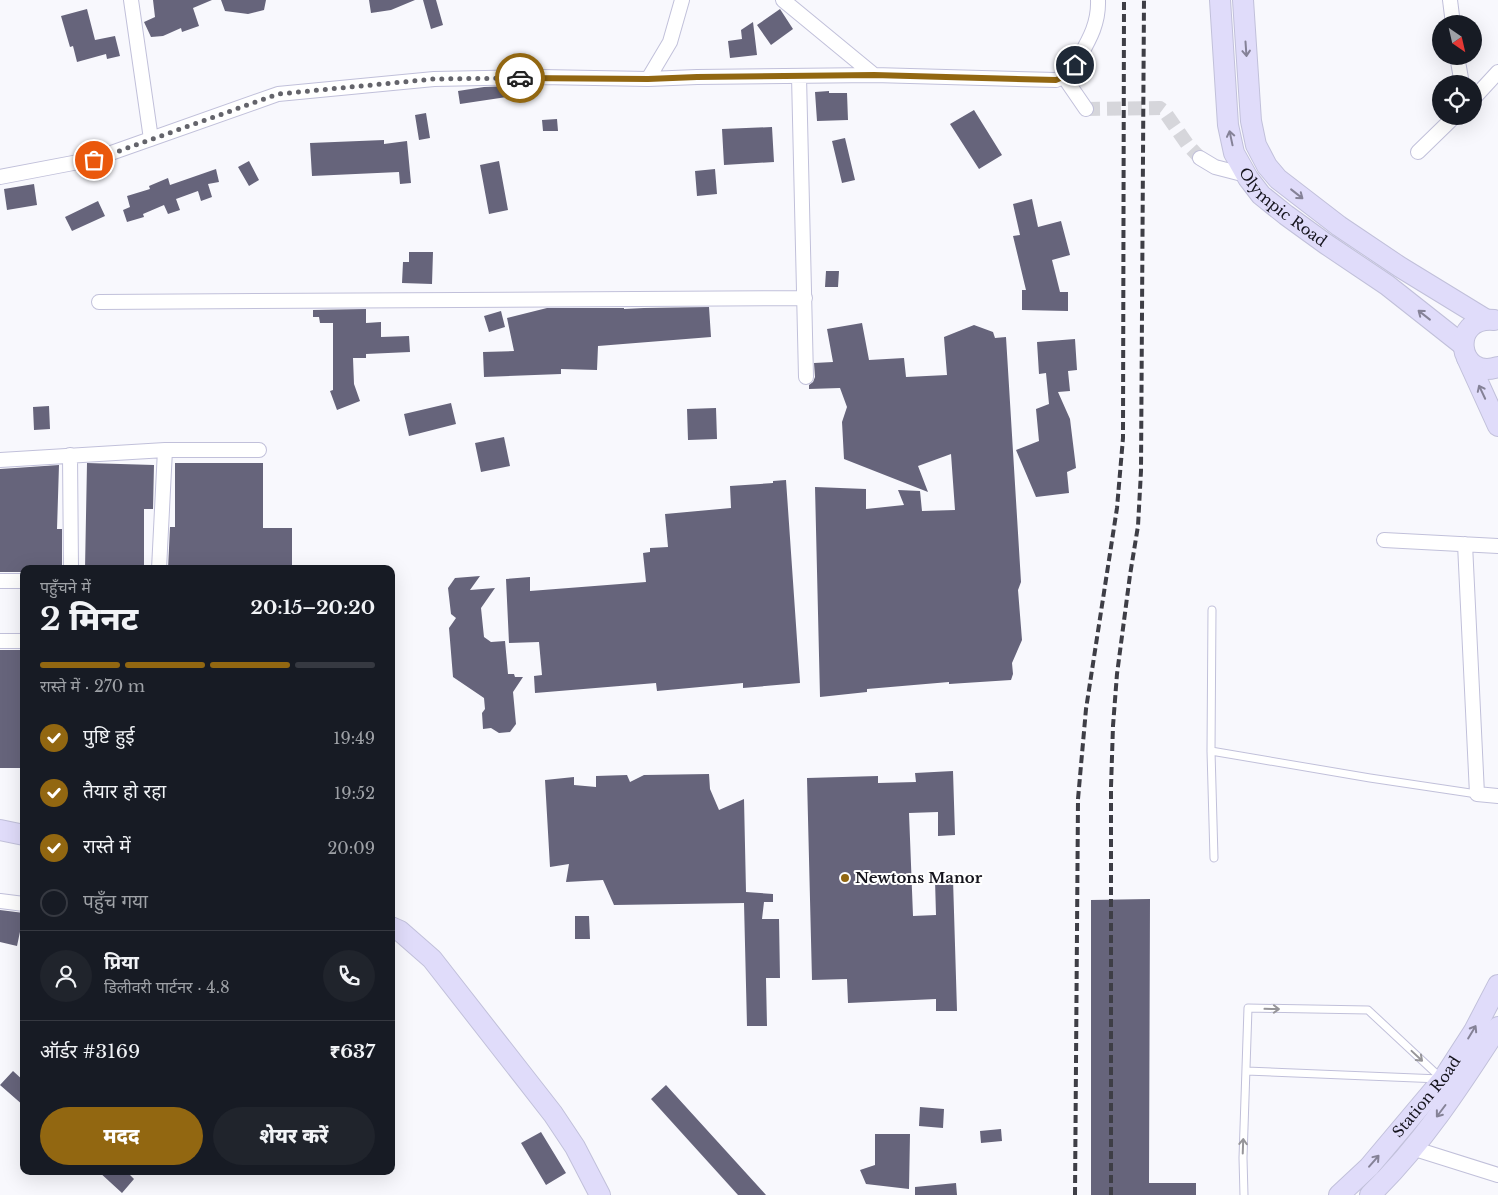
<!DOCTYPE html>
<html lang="hi">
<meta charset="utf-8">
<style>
:root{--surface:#171b24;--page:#20242c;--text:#f1f3f6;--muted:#9ea1a6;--line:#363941;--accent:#926711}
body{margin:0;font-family:"Libre Baskerville","Noto Sans Devanagari",serif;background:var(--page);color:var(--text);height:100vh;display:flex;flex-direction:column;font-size:19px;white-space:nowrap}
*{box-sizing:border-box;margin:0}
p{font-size:16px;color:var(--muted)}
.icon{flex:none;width:28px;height:28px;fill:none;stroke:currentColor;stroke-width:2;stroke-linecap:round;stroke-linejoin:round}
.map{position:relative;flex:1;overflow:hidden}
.details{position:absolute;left:20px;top:565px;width:375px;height:610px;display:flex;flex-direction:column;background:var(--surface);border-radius:10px;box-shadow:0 5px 20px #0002}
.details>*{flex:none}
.needle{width:32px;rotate:146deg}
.buttons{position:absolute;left:1432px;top:15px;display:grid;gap:10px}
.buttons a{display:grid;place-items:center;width:50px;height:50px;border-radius:50%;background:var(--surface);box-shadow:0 5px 20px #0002;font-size:25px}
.pin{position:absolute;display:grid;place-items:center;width:42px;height:42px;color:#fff;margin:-21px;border:2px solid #fff;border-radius:50%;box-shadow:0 1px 5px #0007}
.courier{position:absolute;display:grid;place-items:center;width:50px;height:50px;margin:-25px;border:4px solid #926711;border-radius:50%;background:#fff;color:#222;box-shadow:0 1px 6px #0007}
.overview em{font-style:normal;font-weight:800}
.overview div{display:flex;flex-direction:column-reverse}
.overview{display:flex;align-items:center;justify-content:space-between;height:85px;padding:0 20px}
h1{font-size:32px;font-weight:800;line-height:38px}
.bar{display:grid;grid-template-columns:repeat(4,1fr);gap:8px 5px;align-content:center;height:60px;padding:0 20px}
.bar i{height:6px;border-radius:4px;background:var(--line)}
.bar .active{background:var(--accent)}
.bar p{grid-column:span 4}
.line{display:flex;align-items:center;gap:12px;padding:0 20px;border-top:1px solid var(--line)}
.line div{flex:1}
.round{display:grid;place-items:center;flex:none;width:52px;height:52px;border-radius:26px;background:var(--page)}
ol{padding:0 20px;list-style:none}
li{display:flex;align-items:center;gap:15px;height:55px}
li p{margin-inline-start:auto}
li .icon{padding:5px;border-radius:50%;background:var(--accent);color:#fff;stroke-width:4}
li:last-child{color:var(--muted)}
li i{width:28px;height:28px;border:2px solid var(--line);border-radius:50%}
.button{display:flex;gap:10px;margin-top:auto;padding:10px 20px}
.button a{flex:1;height:58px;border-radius:30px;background:var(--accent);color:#fff;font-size:20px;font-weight:800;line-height:58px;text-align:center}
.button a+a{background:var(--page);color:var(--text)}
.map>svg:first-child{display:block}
</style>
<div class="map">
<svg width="1498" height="1195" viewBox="0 0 1498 1195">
<rect width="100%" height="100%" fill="#f8f8fd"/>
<path fill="#66647b" d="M153,0H212L193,8L199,26L182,32L181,28L163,36L151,37L144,22L155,17Z
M221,0H266L264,10L248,14L225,11Z
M369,0H415L391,10L371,13Z
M423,0H436L443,25L431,29Z
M87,9L95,40L115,36L120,56L107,59L106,54L77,62L73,46L70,47L61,16Z
M780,9L793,29L771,45L757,25Z
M753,22L757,55L730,58L728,41L742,39L741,30Z
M513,86L514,96L460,104L458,91L484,87Z
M829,91V93H847L848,120L817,121L815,92Z
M974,110L1002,155L979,169L950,124Z
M426,113L430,138L419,140L415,115Z
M557,119L558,131H543L542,120Z
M772,127L774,162L724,165L722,129Z
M845,138L855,180L842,183L832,141Z
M384,140V144L407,141L411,183L400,184L399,172L312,176L310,143Z
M249,161L259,180L249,186L238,167Z
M499,161L508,210L489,214L480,165Z
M216,169L219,182L208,184L212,197L201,201L198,191L176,199L180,210L168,214L164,205L143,214L144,217L127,222L123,210L130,207L127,196L150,189L149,186L168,178L170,185Z
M715,169L717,194L697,196L695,171Z
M34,184L37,205L7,210L4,189Z
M1032,199L1038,227L1061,221L1070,255L1052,260L1060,292H1068V311L1022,310V290H1026L1013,236L1020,235L1013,204Z
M98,201L105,216L72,231L65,217Z
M409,252H433L432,284L402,283L403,262H409Z
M826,271H839L838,287H825Z
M709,307L711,337L598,346L597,370L561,369V374L484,377L483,352L514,351L507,318L547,308H624V309L644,308Z
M366,309V323L381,322V337L409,336L410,352L366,354V358H353L354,384L360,401L337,410L330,391L333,390V323H320L319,317H313V310Z
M501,311L505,327L489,332L484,316Z
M862,323L869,360L904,358L906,377L947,375L944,337L974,325L993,332L995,338L1006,337L1021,582L1018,590L1022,640L1012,663L1013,674L1011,680L949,684V682L867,689V692L820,697L815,487L866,489V509L904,505L898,490L920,491L922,511L955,510L951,454L918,466L928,492L844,459L842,422L847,407L840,388L809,389V385L813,382L815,377L814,363L833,362L827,329Z
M1075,339L1077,370L1068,371L1070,391L1058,392L1070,419L1076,468L1067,472L1069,493L1036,497L1016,450L1039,441L1036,409L1049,404L1046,373L1039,374L1037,342Z
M451,403L456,424L409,436L404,414Z
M49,406L50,429L34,430L33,407Z
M716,408L717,439L688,440L687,409Z
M504,437L510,466L481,472L475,443Z
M87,463L154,465L153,509H144V569H85Z
M175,463H263V528H292V569H168L170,527H175Z
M59,465L57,529H62V569H24V572H0V469Z
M786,480L800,683L743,688V683L657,691L656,683L535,693L534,676L542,675L539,642L509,643L506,579L530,577V591L646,582L643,553L650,552V548L668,547L665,514L731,508L730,486L773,483V481Z
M480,576L470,590L495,588L481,608L484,637L491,642L505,641L508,674H514L515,677H523L513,692L516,724L510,732L499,733L491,728L483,729L482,713L485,709L484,698L453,677L449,628L456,618L451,614L448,588L455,578Z
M0,650H24V768H0Z
M953,771L955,835L938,836V812L909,813L913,916L936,915L935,880L953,879L957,1011H936V999L848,1003L847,979L812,980L807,778L878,776V783L916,782L915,773Z
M709,774L710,789L719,810L744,799L746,892L773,894V902H764L762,919H779L780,978H766L767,1026H747L744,903L614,905L603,880L566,882L569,864L550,867L545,780L574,777V785L596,787V776L627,775L630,782L644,775Z
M1150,899L1149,1183H1196V1195H1091V900Z
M0,910L24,913L17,946L0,942Z
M575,916H589L590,939H575Z
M13,1071L24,1081V1106L0,1085Z
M666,1085L766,1195H738L651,1099Z
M920,1107L944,1109L943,1128L919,1126Z
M1001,1129L1002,1141L981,1143L980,1131Z
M541,1132L566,1173L546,1185L521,1143Z
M875,1134H910L909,1189L866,1184L860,1170L875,1165Z
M98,1171H126L134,1179L122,1193Z
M956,1183L957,1195H915V1187Z"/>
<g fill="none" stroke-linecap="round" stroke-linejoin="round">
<path stroke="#d6d6db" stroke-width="14" stroke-dasharray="14 7" stroke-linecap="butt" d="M1086,109L1160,108L1164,111L1187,144L1200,158"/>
<defs>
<path id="lane" d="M1212,610L1211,751L1214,858
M1211,751L1370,778L1477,794
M1246,1071L1440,1079
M1244,1195L1243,1158L1248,1008L1368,1010L1442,1079"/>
<path id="street" d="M131,0L151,139
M783,0L874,75
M1450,0L1453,24
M1457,56L1462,84
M799,76L806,377
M1064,77L1086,109
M648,79L670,42L682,0
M1474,98L1498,72
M1418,152L1455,116
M1200,158L1215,167L1246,175
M0,177L94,159L278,94L434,79L541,77L648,79L697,77L874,75L1056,80C1065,77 1070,73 1075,65C1087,43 1099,26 1098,0
M99,302L805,298
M70,455L71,569
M0,460L165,450H259
M1384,540L1498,546
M1465,544L1477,794L1498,796
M159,569L165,450
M0,581H24
M0,641H24
M0,901L24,904
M1412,1148L1498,1175"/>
<g id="secondary">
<path id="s1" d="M1220,0L1228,125L1234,153L1248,178L1261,195L1286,215L1326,244L1387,285L1463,345"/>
<path d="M1243,0L1251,121L1256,145L1267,166L1278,179L1339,226L1400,267L1485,319"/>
<path d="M1494,320C1449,316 1457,381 1498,367"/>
<path d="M1467,358L1498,426"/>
<path d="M0,830L24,835"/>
<path d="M391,927L400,931L432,959L553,1114L575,1147L600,1195"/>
<path id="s2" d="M1339,1195L1369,1167L1443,1079L1474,1031L1498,985"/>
<path d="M1370,1195C1421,1146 1460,1086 1498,1027"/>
</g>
</defs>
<use href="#lane" stroke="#c1c0da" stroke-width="9"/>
<use href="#street" stroke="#c1c0da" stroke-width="16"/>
<use href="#secondary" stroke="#c1c0da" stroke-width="22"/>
<use href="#lane" stroke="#fff" stroke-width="7"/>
<use href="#street" stroke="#fff" stroke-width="14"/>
<use href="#secondary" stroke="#e0dcfa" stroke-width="20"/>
<path stroke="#3e3e46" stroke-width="4" stroke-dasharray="8 4" stroke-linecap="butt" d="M1075,1195L1078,799L1086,709L1117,508L1123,438L1124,0
M1111,1195V787L1113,726L1117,674L1130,575L1138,526L1141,471L1144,0"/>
</g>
<defs><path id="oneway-shaft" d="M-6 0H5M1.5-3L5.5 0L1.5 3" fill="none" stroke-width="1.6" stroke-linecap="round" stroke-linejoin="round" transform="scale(1.25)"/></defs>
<g stroke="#858297">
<use href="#oneway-shaft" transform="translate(1246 49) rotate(86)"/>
<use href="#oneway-shaft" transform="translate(1231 138) rotate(-102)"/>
<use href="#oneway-shaft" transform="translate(1297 194) rotate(38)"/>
<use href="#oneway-shaft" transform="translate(1424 315) rotate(-142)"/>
<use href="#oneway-shaft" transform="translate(1482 392) rotate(-115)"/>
<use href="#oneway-shaft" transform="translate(1472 1032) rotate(-59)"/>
<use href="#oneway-shaft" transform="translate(1441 1111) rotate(127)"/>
<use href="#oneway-shaft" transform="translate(1374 1161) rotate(-49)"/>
</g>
<g stroke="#969599">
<use href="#oneway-shaft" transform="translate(1272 1009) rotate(1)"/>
<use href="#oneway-shaft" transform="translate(1417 1056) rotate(43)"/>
<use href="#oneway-shaft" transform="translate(1243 1146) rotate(-88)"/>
</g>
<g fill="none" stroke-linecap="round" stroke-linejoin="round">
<path stroke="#64646b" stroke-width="5" stroke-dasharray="0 9" d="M94,160L278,94L434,79L520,78"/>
<path stroke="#926711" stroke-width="6" d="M520,78L648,79L697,77L874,75L1056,80C1065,77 1070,73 1075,65"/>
</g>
<circle fill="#926711" stroke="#fff" stroke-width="2" cx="845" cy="878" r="5"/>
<g text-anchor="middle" stroke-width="4" stroke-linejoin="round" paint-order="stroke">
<g font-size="15" fill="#15141d" stroke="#fff">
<text dy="5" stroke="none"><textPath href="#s1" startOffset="228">Olympic Road</textPath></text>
<text dy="5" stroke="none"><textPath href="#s2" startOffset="132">Station Road</textPath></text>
</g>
<g font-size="15" font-weight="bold" fill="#15141d" stroke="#fff" text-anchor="start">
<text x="855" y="883">Newtons Manor</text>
</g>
</g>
</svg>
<div class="buttons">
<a><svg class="needle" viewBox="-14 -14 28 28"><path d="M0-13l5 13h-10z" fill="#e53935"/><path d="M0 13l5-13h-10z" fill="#9ea1a6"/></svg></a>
<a><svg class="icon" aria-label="locate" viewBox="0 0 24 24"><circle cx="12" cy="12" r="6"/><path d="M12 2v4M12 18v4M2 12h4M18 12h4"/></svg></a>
</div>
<div class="pin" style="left:94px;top:160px;background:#ea580c"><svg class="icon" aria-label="bag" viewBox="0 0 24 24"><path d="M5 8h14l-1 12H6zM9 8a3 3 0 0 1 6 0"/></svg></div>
<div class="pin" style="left:1075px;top:65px;background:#1f2937"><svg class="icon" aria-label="home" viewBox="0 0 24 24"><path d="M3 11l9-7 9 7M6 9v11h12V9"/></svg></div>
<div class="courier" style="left:520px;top:78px"><svg class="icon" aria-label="car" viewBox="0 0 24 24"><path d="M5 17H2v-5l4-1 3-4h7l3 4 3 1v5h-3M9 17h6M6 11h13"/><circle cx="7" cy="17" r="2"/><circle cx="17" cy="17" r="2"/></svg></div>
<section class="details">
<div class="overview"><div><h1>2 मिनट</h1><p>पहुँचने में</p></div><em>20:15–20:20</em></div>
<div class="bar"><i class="active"></i><i class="active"></i><i class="active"></i><i></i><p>रास्ते में · 270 m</p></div>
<ol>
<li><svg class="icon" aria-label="check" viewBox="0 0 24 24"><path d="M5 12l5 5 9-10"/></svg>पुष्टि हुई<p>19:49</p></li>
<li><svg class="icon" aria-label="check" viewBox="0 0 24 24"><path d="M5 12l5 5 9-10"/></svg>तैयार हो रहा<p>19:52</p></li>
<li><svg class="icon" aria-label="check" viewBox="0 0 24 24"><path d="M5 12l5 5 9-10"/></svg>रास्ते में<p>20:09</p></li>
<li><i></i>पहुँच गया</li>
</ol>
<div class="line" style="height:90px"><a class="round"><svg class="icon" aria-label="person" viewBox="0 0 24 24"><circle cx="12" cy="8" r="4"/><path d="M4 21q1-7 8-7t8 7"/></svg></a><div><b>प्रिया</b><p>डिलीवरी पार्टनर · 4.8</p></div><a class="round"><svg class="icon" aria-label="phone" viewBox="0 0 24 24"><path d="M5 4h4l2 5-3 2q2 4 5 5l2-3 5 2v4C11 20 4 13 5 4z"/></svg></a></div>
<div class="line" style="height:65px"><div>ऑर्डर #3169</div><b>₹637</b></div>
<div class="button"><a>मदद</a><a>शेयर करें</a></div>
</section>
</div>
